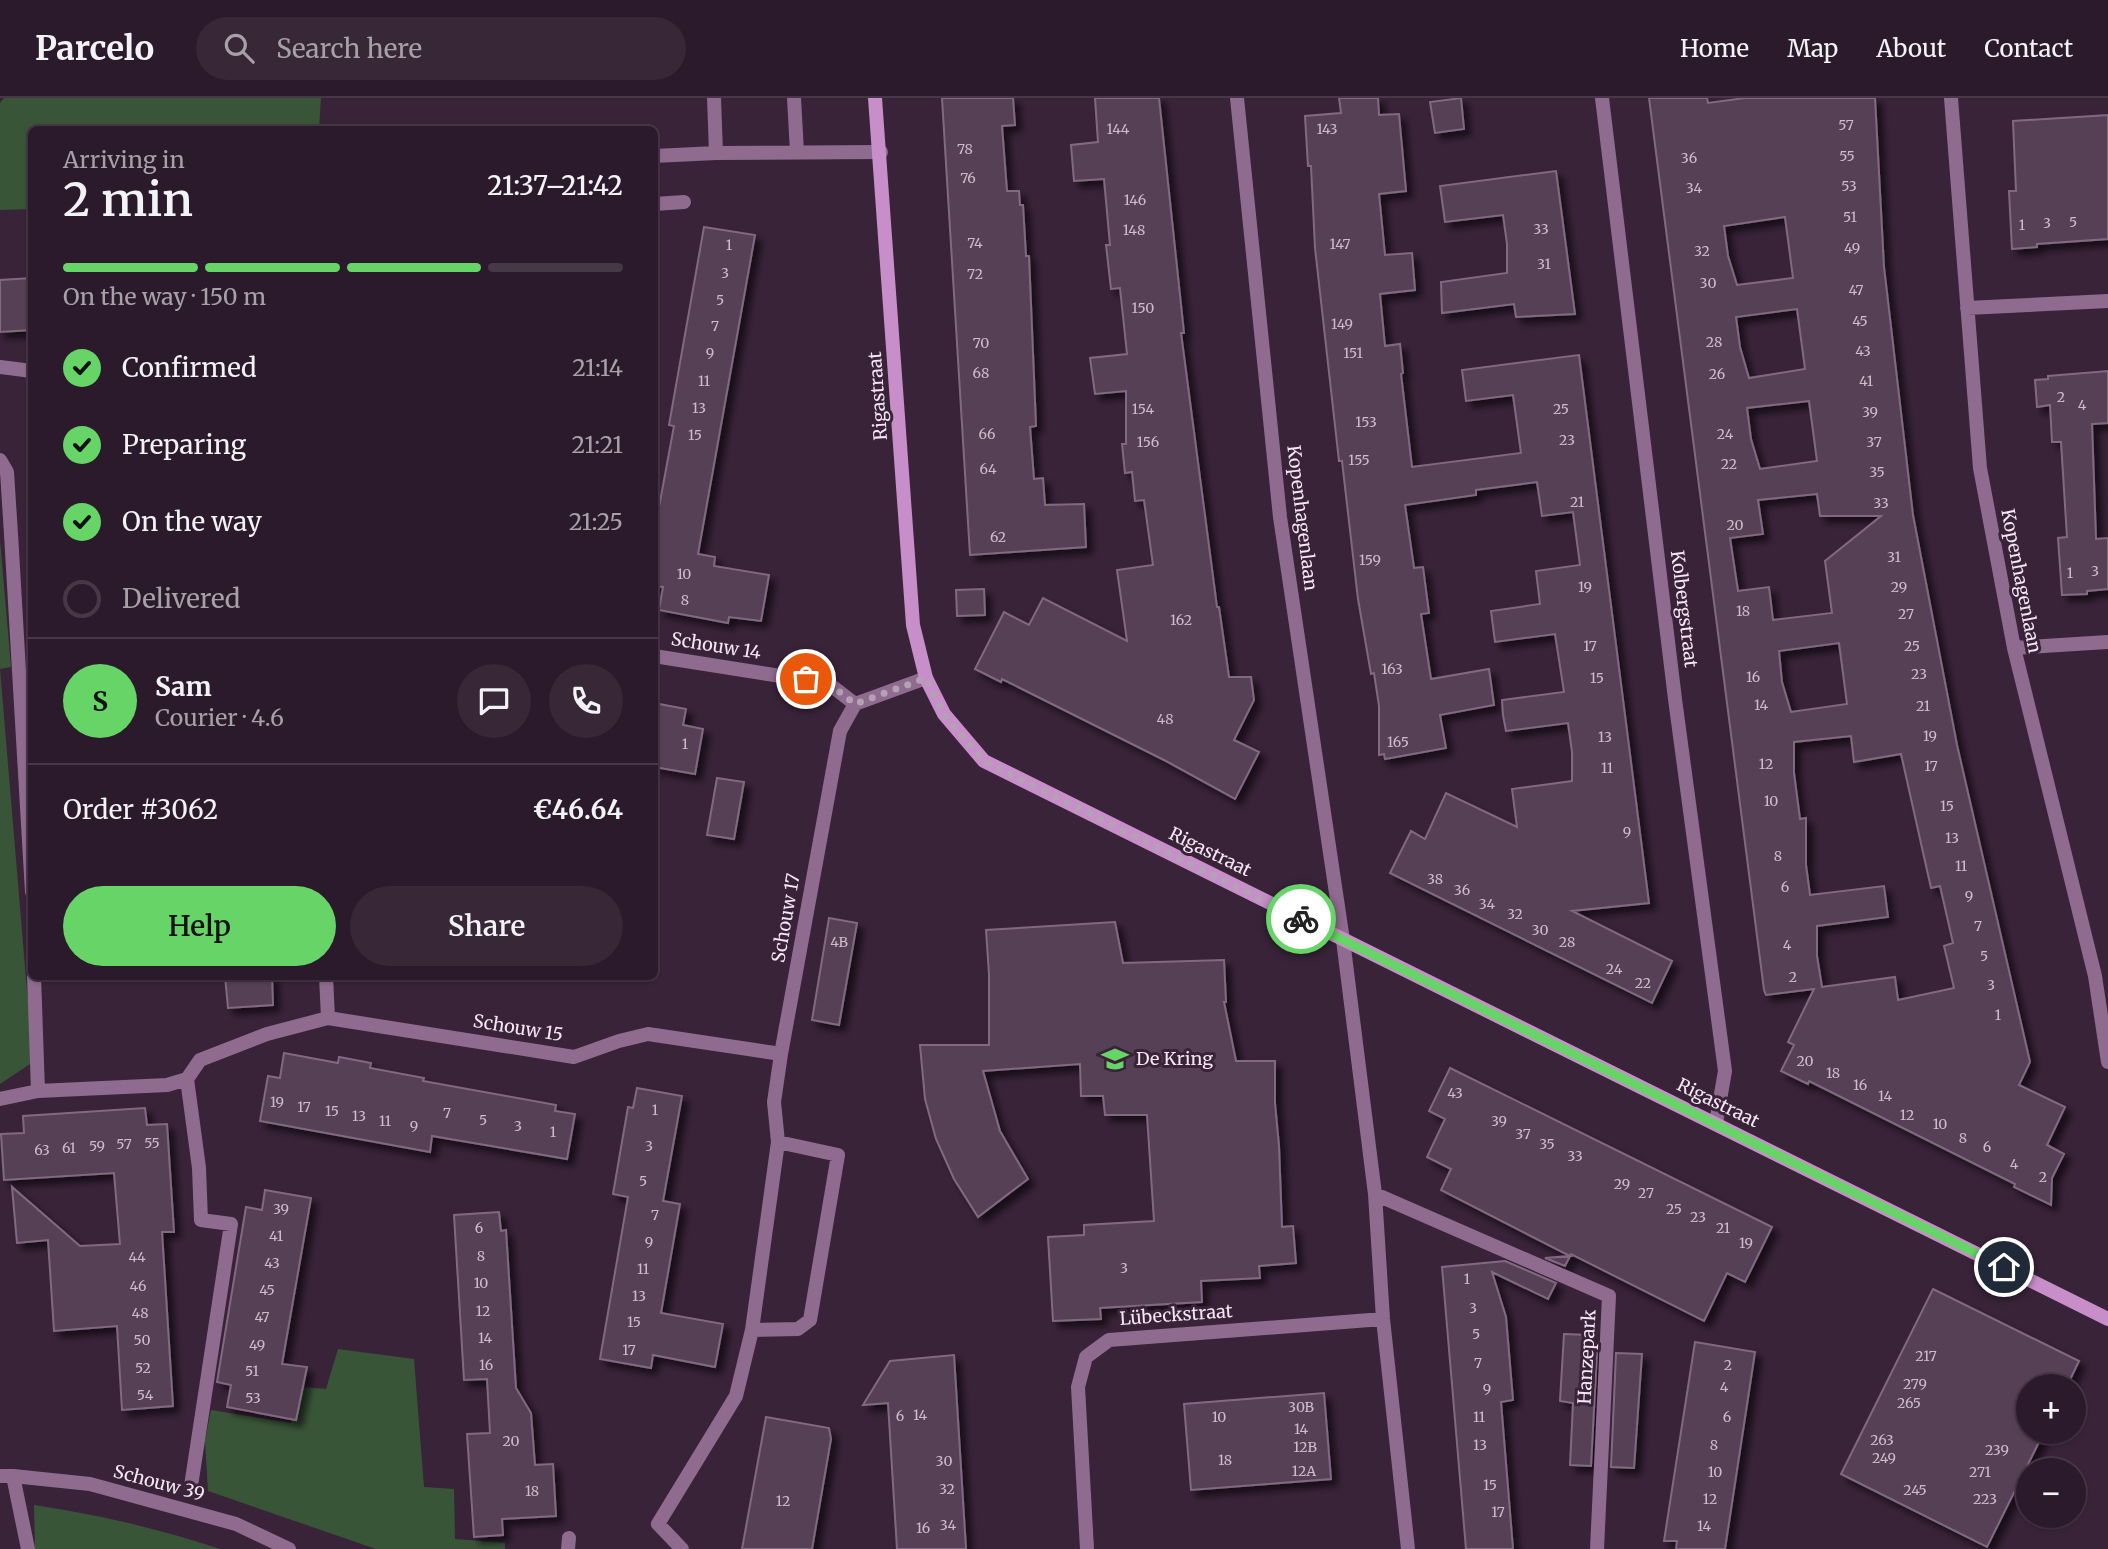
<!DOCTYPE html>
<meta charset="utf-8">
<style>
:root{--surface:#2b1a2b;--page:#372737;--text:#f1f3f6;--muted:#a6a1a9;--line:#473847;--accent:#66d466}
body{margin:0;font-family:Merriweather,serif;background:var(--page);color:var(--text);height:100vh;display:flex;flex-direction:column;font-size:26px;white-space:nowrap}
*{box-sizing:border-box;margin:0}
p{font-size:23px;color:var(--muted)}
.icon{flex:none;width:38px;height:38px;fill:none;stroke:currentColor;stroke-width:2;stroke-linecap:round;stroke-linejoin:round}
.map{position:relative;flex:1;overflow:hidden}
.drawer{position:absolute;left:28px;top:28px;width:630px;height:854px;display:flex;flex-direction:column;background:var(--surface);border-radius:10px;box-shadow:0 2px 5px #0004,0 0 0 2px var(--line)}
.drawer>*{flex:none}
.fabs{position:absolute;left:2016px;top:1276px;display:grid;gap:14px}
.fabs a{display:grid;place-items:center;width:70px;height:70px;border-radius:50%;background:var(--surface);box-shadow:0 2px 5px #0004,0 0 0 2px var(--line);font-size:35px}
.pin{position:absolute;display:grid;place-items:center;width:60px;height:60px;color:#fff;margin:-30px;border:4px solid #fff;border-radius:50%;box-shadow:0 2px 7px #0007}
.courier{position:absolute;display:grid;place-items:center;width:70px;height:70px;margin:-35px;border:5px solid #66d466;border-radius:50%;background:#fff;color:#222;box-shadow:0 2px 9px #0007}
.head em{font-style:normal;font-weight:600}
.head div{display:flex;flex-direction:column-reverse}
.head{display:flex;align-items:center;justify-content:space-between;height:119px;padding:0 35px}
h1{font-size:46px;font-weight:600;line-height:52px}
.bar{display:grid;grid-template-columns:repeat(4,1fr);gap:10px 7px;align-content:center;height:84px;padding:0 35px}
.bar i{height:9px;border-radius:5px;background:var(--line)}
.bar .on{background:var(--accent)}
.bar p{grid-column:span 4}
.line{display:flex;align-items:center;gap:18px;padding:0 35px;border-top:2px solid var(--line)}
.line div{flex:1}
.round{display:grid;place-items:center;flex:none;width:74px;height:74px;border-radius:37px;background:var(--page)}
ol{padding:0 35px;list-style:none}
li{display:flex;align-items:center;gap:21px;height:77px}
li p{margin-inline-start:auto}
li .icon{padding:7px;border-radius:50%;background:var(--accent);color:#111;stroke-width:4}
li:last-child{color:var(--muted)}
li i{width:38px;height:38px;border:4px solid var(--line);border-radius:50%}
.button{display:flex;gap:14px;margin-top:auto;padding:14px 35px}
.button a{flex:1;height:80px;border-radius:42px;background:var(--accent);color:#111;font-size:28px;font-weight:600;line-height:80px;text-align:center}
.button a+a{background:var(--page);color:var(--text)}
header{display:flex;align-items:center;gap:42px;box-sizing:border-box;height:98px;padding:0 35px;background:var(--surface);border-bottom:2px solid var(--line)}
header strong{font-size:33px}
nav{display:flex;gap:38px;margin-inline-start:auto;font-size:24px}
.search{width:490px;height:63px;background:var(--page);display:flex;align-items:center;gap:18px;box-sizing:border-box;padding:0 24px;border-radius:38px;color:var(--muted);font-size:26px}
.map>svg:first-child{display:block}
</style>
<header>
<strong>Parcelo</strong>
<div class="search"><svg class="icon" aria-label="search" viewBox="0 0 24 24"><circle cx="10" cy="10" r="6"/><path d="M15 15l6 6"/></svg>Search here</div>
<nav><a>Home</a><a>Map</a><a>About</a><a>Contact</a></nav>
</header>
<div class="map">
<svg width="2108" height="1451" viewBox="0 0 2108 1451">
<defs>
<filter id="shadow"><feDropShadow dx="6" dy="6" stdDeviation="3.5" flood-color="#0009"/></filter>
</defs>
<rect width="100%" height="100%" fill="#392339"/>
<path fill="#395538" d="M4,0H321L319,31L32,32L31,111L0,112V5Z
M0,442L11,569L0,571L33,964L0,986Z
M338,1251L414,1261L424,1389L454,1391L455,1441L505,1445V1451H376L208,1393L205,1343L211,1312L291,1325L304,1289L326,1291Z
M34,1407C100,1417 156,1430 220,1451H35Z"/>
<path fill="#563f56" stroke="#826982" stroke-width="2" fill-rule="evenodd" filter="url(#shadow)" d="M942,0H1013L1015,27L1002,28L1007,93H1019L1020,107H1023L1026,158H1029L1036,328L1030,329L1034,381L1043,380L1045,407L1084,406L1086,449L970,457Z
M1095,0H1159L1184,235H1181L1217,509H1219L1229,579H1251L1254,602L1234,642L1259,654L1235,701L1166,663L1002,581L1001,584L975,571L1004,514L1029,527L1043,500L1127,543L1117,472L1153,467L1144,402L1135,403L1132,374L1125,375L1122,346H1126V293L1095,296L1090,260L1127,256L1120,190L1111,191L1106,147H1110L1104,81L1074,83L1071,47L1098,44Z
M1339,0H1378L1379,17L1399,16L1406,93L1379,96L1385,157L1412,155L1415,192L1380,196L1385,248L1400,246L1403,275L1401,276L1412,369L1521,355L1513,297L1466,303L1462,272L1579,257L1649,805L1572,813L1672,863L1652,905L1390,775L1411,733L1425,741L1446,695L1517,729L1512,691L1572,683V654L1568,625L1506,633L1503,617L1502,602L1564,594L1555,536L1495,544L1491,513L1540,506L1536,473L1580,467L1573,414L1542,418L1537,384L1476,392V397L1405,407L1414,470L1423,469L1429,515L1421,516L1431,581L1489,571L1494,607L1440,617L1446,650L1385,661L1384,656L1379,657V608L1374,575L1371,576L1358,501L1342,363H1339L1315,150L1311,68H1308L1305,18L1341,15Z
M1461,0L1464,31L1435,35L1430,4Z
M1649,0H1707L1708,5L1745,0H1875L1884,169L1913,417L1957,647L2030,964L2019,987L2065,1009L2047,1047L2064,1056L2052,1080L2051,1107L2014,1089L2015,1086L1809,983L1808,986L1781,973L1794,947L1788,944L1814,891L1766,897L1764,892ZM1785,119L1793,180L1737,187L1728,158L1724,128ZM1797,211L1805,271L1749,280L1740,249L1736,219ZM1809,303L1817,363L1760,371L1751,341L1747,310ZM1817,396L1820,418H1881L1825,463L1832,515L1773,522L1769,489L1738,493L1730,440L1763,436L1758,402ZM1839,545L1847,606L1791,614L1782,584L1779,553ZM1851,638L1854,664L1901,656L1931,790L1940,788L1953,845L1944,848L1954,890L1898,902L1895,879L1822,889L1817,858V828L1888,819L1884,788L1810,797L1806,767V720L1800,721L1794,675V644Z
M2108,17V141L2037,146V149L2012,151L2009,93H2016L2013,23Z
M1556,73L1575,216L1516,219L1514,206L1442,215L1441,184L1507,175V146L1503,117L1445,124L1440,88Z
M704,129L755,137L698,456L715,459L714,468L769,477L761,523L729,519L728,525L659,512L663,489L654,488V436L674,328L669,327Z
M32,180V232L0,234V182Z
M2108,273V325L2092,326L2096,441L2108,440V491L2087,493V496L2062,497L2058,440L2067,439L2061,344H2052L2050,307L2037,309L2035,282L2048,281V278Z
M984,491L985,517L957,518L956,492Z
M654,605L686,611L683,627L703,631L695,676L654,669Z
M717,680L744,684L734,741L707,737Z
M829,820L857,825L839,927L812,922Z
M1115,824L1123,865L1224,862L1226,904H1224L1236,963H1275V1005L1279,1048L1282,1129L1293,1128L1296,1165L1259,1168L1260,1180L1201,1183L1202,1204L1100,1210L1101,1221L1053,1223L1048,1139L1084,1137V1127L1154,1123L1147,1017H1105L1103,998H1081L1080,966L983,973L1000,1033L1028,1081L978,1119L954,1081L936,1041L925,1001L920,947H989V876L986,832Z
M225,878H272L273,907L228,910Z
M284,955L338,965L339,959L371,965L370,970L424,980L423,983L556,1007L555,1013L575,1016L567,1061L432,1038L430,1054L260,1023L268,978L280,980Z
M1450,970L1772,1129L1745,1184L1727,1175L1704,1223L1571,1156L1565,1168L1545,1160L1570,1158L1441,1092L1451,1071L1427,1059L1445,1021L1429,1013Z
M637,990L682,998L663,1103L680,1106L661,1215L723,1226L715,1269L653,1257L651,1270L600,1261L628,1099L613,1096L628,1009L633,1010Z
M145,1010L147,1027L167,1026L174,1134H162L173,1308L122,1312L117,1228L54,1233L48,1142L17,1145L12,1089L80,1148L120,1146L114,1075L4,1082L1,1036L24,1035L23,1018Z
M265,1092L311,1100L282,1266L307,1269L296,1322L227,1309L231,1287L217,1284L246,1109L262,1112Z
M499,1114L501,1133L506,1132L516,1290L531,1315L535,1367L553,1366L556,1418L502,1421L503,1437L474,1439L467,1336L490,1335L487,1281L464,1282L454,1117Z
M1505,1163L1556,1185L1548,1201L1492,1174L1506,1219L1513,1302L1501,1304L1513,1451H1466L1442,1169Z
M1933,1191L2079,1263L2067,1288H2028V1334H2044L1987,1449L1841,1376Z
M1564,1236L1589,1237L1588,1254H1597L1591,1368L1570,1367L1573,1305L1560,1303Z
M1695,1244L1755,1254L1725,1451H1676L1677,1443H1664Z
M1616,1255L1642,1256L1634,1370L1611,1369Z
M954,1257L966,1451H897L888,1305L863,1307L890,1263Z
M1324,1295L1331,1381L1191,1392L1184,1306Z
M766,1319L829,1330L831,1341L812,1451H742Z"/>
<g fill="none" stroke-linecap="round" stroke-linejoin="round">
<path stroke="#906b90" stroke-width="14" d="M714,0L716,55
M794,0L797,54
M1237,0L1280,419L1343,842L1375,1096L1383,1221L1408,1451
M1602,0L1675,601L1725,973L1716,1025
M1951,0L1980,370L2014,550L2095,878L2108,964
M654,58L716,55L881,54
M654,106L684,104
M1967,210L2108,203
M0,269L32,273
M0,362L7,374L11,436L32,794
M2014,550L2108,544
M654,558L787,579L824,582L855,606L926,580
M34,878L38,993L167,987L187,981L200,962L267,936L328,920
M326,878L328,920L574,959L619,943L648,936L781,956
M187,981L199,1070L201,1122L231,1126L191,1388
M0,1001L38,993
M1375,1096L1609,1198L1597,1451
M752,1232L798,1231L810,1222L838,1057L778,1044
M0,1378H13L90,1386L236,1426L289,1451
M13,1378L28,1451
M568,1451L569,1440
M682,1451L658,1426L736,1298L752,1232L778,1044L774,1004L781,956L840,633L855,606
M1087,1451L1078,1289L1086,1259L1109,1242L1383,1221"/>
<path stroke="#c88ec9" stroke-width="14" d="M875,0L913,527L926,580L944,616L984,663L2108,1221"/>
</g>
<g fill="none" stroke-linecap="round" stroke-linejoin="round">
<path stroke="#b3a2b3" stroke-width="7" stroke-dasharray="0 12.6" d="M806,581L824,582L855,606L926,580L944,617L984,663L1301,821"/>
<path stroke="#66d466" stroke-width="9" d="M1301,821L2004,1169"/>
</g>
<defs>
<symbol id="school-bare" viewBox="-9 -9 18 18"><path d="M0-5L7-2L0 1L-7-2ZM-4 1L0 2.5L4 1V4Q0 6-4 4Z" fill="#66d466" stroke="#392339" stroke-width="2.5" paint-order="stroke"/></symbol>
</defs>
<g fill-rule="evenodd">
<use href="#school-bare" x="1096" y="942" width="38" height="38"/>
</g>
<g text-anchor="middle" stroke-width="6" stroke-linejoin="round" paint-order="stroke">
<g font-size="14" fill="#ccbccc">
<text x="1846" y="32">57</text>
<text x="1118" y="36">144</text>
<text x="1327" y="36">143</text>
<text x="965" y="56">78</text>
<text x="1847" y="63">55</text>
<text x="1689" y="65">36</text>
<text x="968" y="85">76</text>
<text x="1849" y="93">53</text>
<text x="1694" y="95">34</text>
<text x="1135" y="107">146</text>
<text x="1850" y="124">51</text>
<text x="2073" y="129">5</text>
<text x="2047" y="130">3</text>
<text x="2022" y="132">1</text>
<text x="1541" y="136">33</text>
<text x="1134" y="137">148</text>
<text x="975" y="150">74</text>
<text x="1340" y="151">147</text>
<text x="729" y="152">1</text>
<text x="1852" y="155">49</text>
<text x="1702" y="158">32</text>
<text x="1544" y="171">31</text>
<text x="725" y="180">3</text>
<text x="975" y="181">72</text>
<text x="1708" y="190">30</text>
<text x="1856" y="197">47</text>
<text x="720" y="207">5</text>
<text x="1143" y="215">150</text>
<text x="1860" y="228">45</text>
<text x="1342" y="231">149</text>
<text x="715" y="233">7</text>
<text x="1714" y="249">28</text>
<text x="981" y="250">70</text>
<text x="1863" y="258">43</text>
<text x="710" y="260">9</text>
<text x="1353" y="260">151</text>
<text x="981" y="280">68</text>
<text x="1717" y="281">26</text>
<text x="704" y="288">11</text>
<text x="1866" y="288">41</text>
<text x="2061" y="304">2</text>
<text x="2082" y="312">4</text>
<text x="699" y="315">13</text>
<text x="1143" y="316">154</text>
<text x="1561" y="316">25</text>
<text x="1870" y="319">39</text>
<text x="1366" y="329">153</text>
<text x="987" y="341">66</text>
<text x="1725" y="341">24</text>
<text x="695" y="342">15</text>
<text x="1567" y="347">23</text>
<text x="1148" y="349">156</text>
<text x="1874" y="349">37</text>
<text x="1359" y="367">155</text>
<text x="1729" y="371">22</text>
<text x="988" y="376">64</text>
<text x="1877" y="379">35</text>
<text x="1577" y="409">21</text>
<text x="1881" y="410">33</text>
<text x="1735" y="432">20</text>
<text x="998" y="444">62</text>
<text x="1894" y="464">31</text>
<text x="1370" y="467">159</text>
<text x="2095" y="478">3</text>
<text x="2070" y="480">1</text>
<text x="684" y="481">10</text>
<text x="1585" y="494">19</text>
<text x="1899" y="494">29</text>
<text x="685" y="507">8</text>
<text x="1743" y="518">18</text>
<text x="1906" y="521">27</text>
<text x="1181" y="527">162</text>
<text x="1590" y="553">17</text>
<text x="1912" y="553">25</text>
<text x="1392" y="576">163</text>
<text x="1919" y="581">23</text>
<text x="1753" y="584">16</text>
<text x="1597" y="585">15</text>
<text x="1761" y="612">14</text>
<text x="1923" y="613">21</text>
<text x="1165" y="626">48</text>
<text x="1930" y="643">19</text>
<text x="1605" y="644">13</text>
<text x="1398" y="649">165</text>
<text x="685" y="651">1</text>
<text x="1766" y="671">12</text>
<text x="1931" y="673">17</text>
<text x="1607" y="675">11</text>
<text x="1771" y="708">10</text>
<text x="1947" y="713">15</text>
<text x="1627" y="739">9</text>
<text x="1952" y="745">13</text>
<text x="1778" y="763">8</text>
<text x="1961" y="773">11</text>
<text x="1435" y="786">38</text>
<text x="1785" y="794">6</text>
<text x="1462" y="797">36</text>
<text x="1969" y="803">9</text>
<text x="1487" y="811">34</text>
<text x="1515" y="821">32</text>
<text x="1978" y="833">7</text>
<text x="1540" y="837">30</text>
<text x="839" y="849">4B</text>
<text x="1567" y="849">28</text>
<text x="1787" y="852">4</text>
<text x="1984" y="863">5</text>
<text x="1614" y="876">24</text>
<text x="1793" y="884">2</text>
<text x="1643" y="890">22</text>
<text x="1991" y="892">3</text>
<text x="1998" y="922">1</text>
<text x="1805" y="968">20</text>
<text x="1833" y="980">18</text>
<text x="1860" y="992">16</text>
<text x="1455" y="1000">43</text>
<text x="1885" y="1003">14</text>
<text x="277" y="1009">19</text>
<text x="304" y="1014">17</text>
<text x="655" y="1017">1</text>
<text x="332" y="1018">15</text>
<text x="447" y="1020">7</text>
<text x="1907" y="1022">12</text>
<text x="359" y="1023">13</text>
<text x="483" y="1027">5</text>
<text x="385" y="1028">11</text>
<text x="1499" y="1028">39</text>
<text x="1940" y="1031">10</text>
<text x="414" y="1033">9</text>
<text x="518" y="1033">3</text>
<text x="553" y="1039">1</text>
<text x="1523" y="1041">37</text>
<text x="1963" y="1045">8</text>
<text x="152" y="1050">55</text>
<text x="124" y="1051">57</text>
<text x="1547" y="1051">35</text>
<text x="97" y="1053">59</text>
<text x="649" y="1053">3</text>
<text x="1987" y="1054">6</text>
<text x="69" y="1055">61</text>
<text x="42" y="1057">63</text>
<text x="1575" y="1063">33</text>
<text x="2014" y="1071">4</text>
<text x="2043" y="1084">2</text>
<text x="643" y="1088">5</text>
<text x="1622" y="1091">29</text>
<text x="1646" y="1100">27</text>
<text x="281" y="1116">39</text>
<text x="1674" y="1116">25</text>
<text x="655" y="1122">7</text>
<text x="1698" y="1124">23</text>
<text x="479" y="1135">6</text>
<text x="1723" y="1135">21</text>
<text x="276" y="1143">41</text>
<text x="649" y="1149">9</text>
<text x="1746" y="1150">19</text>
<text x="481" y="1163">8</text>
<text x="137" y="1164">44</text>
<text x="272" y="1170">43</text>
<text x="1124" y="1175">3</text>
<text x="643" y="1176">11</text>
<text x="1467" y="1186">1</text>
<text x="481" y="1190">10</text>
<text x="138" y="1193">46</text>
<text x="267" y="1197">45</text>
<text x="639" y="1203">13</text>
<text x="1473" y="1215">3</text>
<text x="483" y="1218">12</text>
<text x="140" y="1220">48</text>
<text x="262" y="1224">47</text>
<text x="634" y="1229">15</text>
<text x="1476" y="1241">5</text>
<text x="485" y="1245">14</text>
<text x="142" y="1247">50</text>
<text x="257" y="1252">49</text>
<text x="629" y="1257">17</text>
<text x="1926" y="1263">217</text>
<text x="1478" y="1270">7</text>
<text x="486" y="1272">16</text>
<text x="1728" y="1272">2</text>
<text x="143" y="1275">52</text>
<text x="252" y="1278">51</text>
<text x="1915" y="1291">279</text>
<text x="1724" y="1294">4</text>
<text x="1487" y="1296">9</text>
<text x="145" y="1302">54</text>
<text x="253" y="1305">53</text>
<text x="1909" y="1310">265</text>
<text x="1301" y="1314">30B</text>
<text x="920" y="1322">14</text>
<text x="900" y="1323">6</text>
<text x="1219" y="1324">10</text>
<text x="1479" y="1324">11</text>
<text x="1727" y="1324">6</text>
<text x="1301" y="1336">14</text>
<text x="1882" y="1347">263</text>
<text x="511" y="1348">20</text>
<text x="1480" y="1352">13</text>
<text x="1714" y="1352">8</text>
<text x="1305" y="1354">12B</text>
<text x="1997" y="1357">239</text>
<text x="1884" y="1365">249</text>
<text x="1225" y="1367">18</text>
<text x="944" y="1368">30</text>
<text x="1304" y="1378">12A</text>
<text x="1715" y="1379">10</text>
<text x="1980" y="1379">271</text>
<text x="1490" y="1392">15</text>
<text x="947" y="1396">32</text>
<text x="1915" y="1397">245</text>
<text x="532" y="1398">18</text>
<text x="1710" y="1406">12</text>
<text x="1985" y="1406">223</text>
<text x="783" y="1408">12</text>
<text x="1498" y="1419">17</text>
<text x="948" y="1432">34</text>
<text x="1704" y="1433">14</text>
<text x="923" y="1435">16</text>
</g>
<g font-size="18" fill="#f4e6f4" stroke="#392339">
<text transform="translate(878 298) rotate(-94)" y="6">Rigastraat</text>
<text transform="translate(1302 420) rotate(83)" y="6">Kopenhagenlaan</text>
<text transform="translate(2021 483) rotate(79)" y="6">Kopenhagenlaan</text>
<text transform="translate(1684 511) rotate(83)" y="6">Kolbergstraat</text>
<text transform="translate(716 548) rotate(9)" y="6">Schouw 14</text>
<text transform="translate(1210 754) rotate(26)" y="6">Rigastraat</text>
<text transform="translate(786 820) rotate(-80)" y="6">Schouw 17</text>
<text transform="translate(518 930) rotate(9)" y="6">Schouw 15</text>
<text transform="translate(1718 1005) rotate(26)" y="6">Rigastraat</text>
<text transform="translate(1176 1217) rotate(-4)" y="6">Lübeckstraat</text>
<text transform="translate(1587 1259) rotate(-87)" y="6">Hanzepark</text>
<text transform="translate(159 1385) rotate(15)" y="6">Schouw 39</text>
</g>
<g font-size="18" fill="#f4e6f4" stroke="#392339" text-anchor="start">
<text x="1136" y="967">De Kring</text>
</g>
</g>
</svg>
<div class="fabs">
<a>+</a>
<a>−</a>
</div>
<div class="pin" style="left:806px;top:581px;background:#ea580c"><svg class="icon" aria-label="bag" viewBox="0 0 24 24"><path d="M5 8h14l-1 12H6zM9 8a3 3 0 0 1 6 0"/></svg></div>
<div class="pin" style="left:2004px;top:1169px;background:#1f2937"><svg class="icon" aria-label="home" viewBox="0 0 24 24"><path d="M3 11l9-7 9 7M6 9v11h12V9"/></svg></div>
<div class="courier" style="left:1301px;top:821px"><svg class="icon" aria-label="bike" viewBox="0 0 24 24"><circle cx="6" cy="16" r="4"/><circle cx="18" cy="16" r="4"/><path d="M6 16l4-8h5l3 8M10 8l3 8H6M13 5h3"/></svg></div>
<section class="drawer">
<div class="head"><div><h1>2 min</h1><p>Arriving in</p></div><em>21:37–21:42</em></div>
<div class="bar"><i class="on"></i><i class="on"></i><i class="on"></i><i></i><p>On the way · 150 m</p></div>
<ol>
<li><svg class="icon" aria-label="check" viewBox="0 0 24 24"><path d="M5 12l5 5 9-10"/></svg>Confirmed<p>21:14</p></li>
<li><svg class="icon" aria-label="check" viewBox="0 0 24 24"><path d="M5 12l5 5 9-10"/></svg>Preparing<p>21:21</p></li>
<li><svg class="icon" aria-label="check" viewBox="0 0 24 24"><path d="M5 12l5 5 9-10"/></svg>On the way<p>21:25</p></li>
<li><i></i>Delivered</li>
</ol>
<div class="line" style="height:126px"><b class="round" style="background:var(--accent);color:#111">S</b><div><b>Sam</b><p>Courier · 4.6</p></div><a class="round"><svg class="icon" aria-label="chat" viewBox="0 0 24 24"><path d="M4 5h16v11H9l-5 4z"/></svg></a><a class="round"><svg class="icon" aria-label="phone" viewBox="0 0 24 24"><path d="M5 4h4l2 5-3 2q2 4 5 5l2-3 5 2v4C11 20 4 13 5 4z"/></svg></a></div>
<div class="line" style="height:91px"><div>Order #3062</div><b>€46.64</b></div>
<div class="button"><a>Help</a><a>Share</a></div>
</section>
</div>
